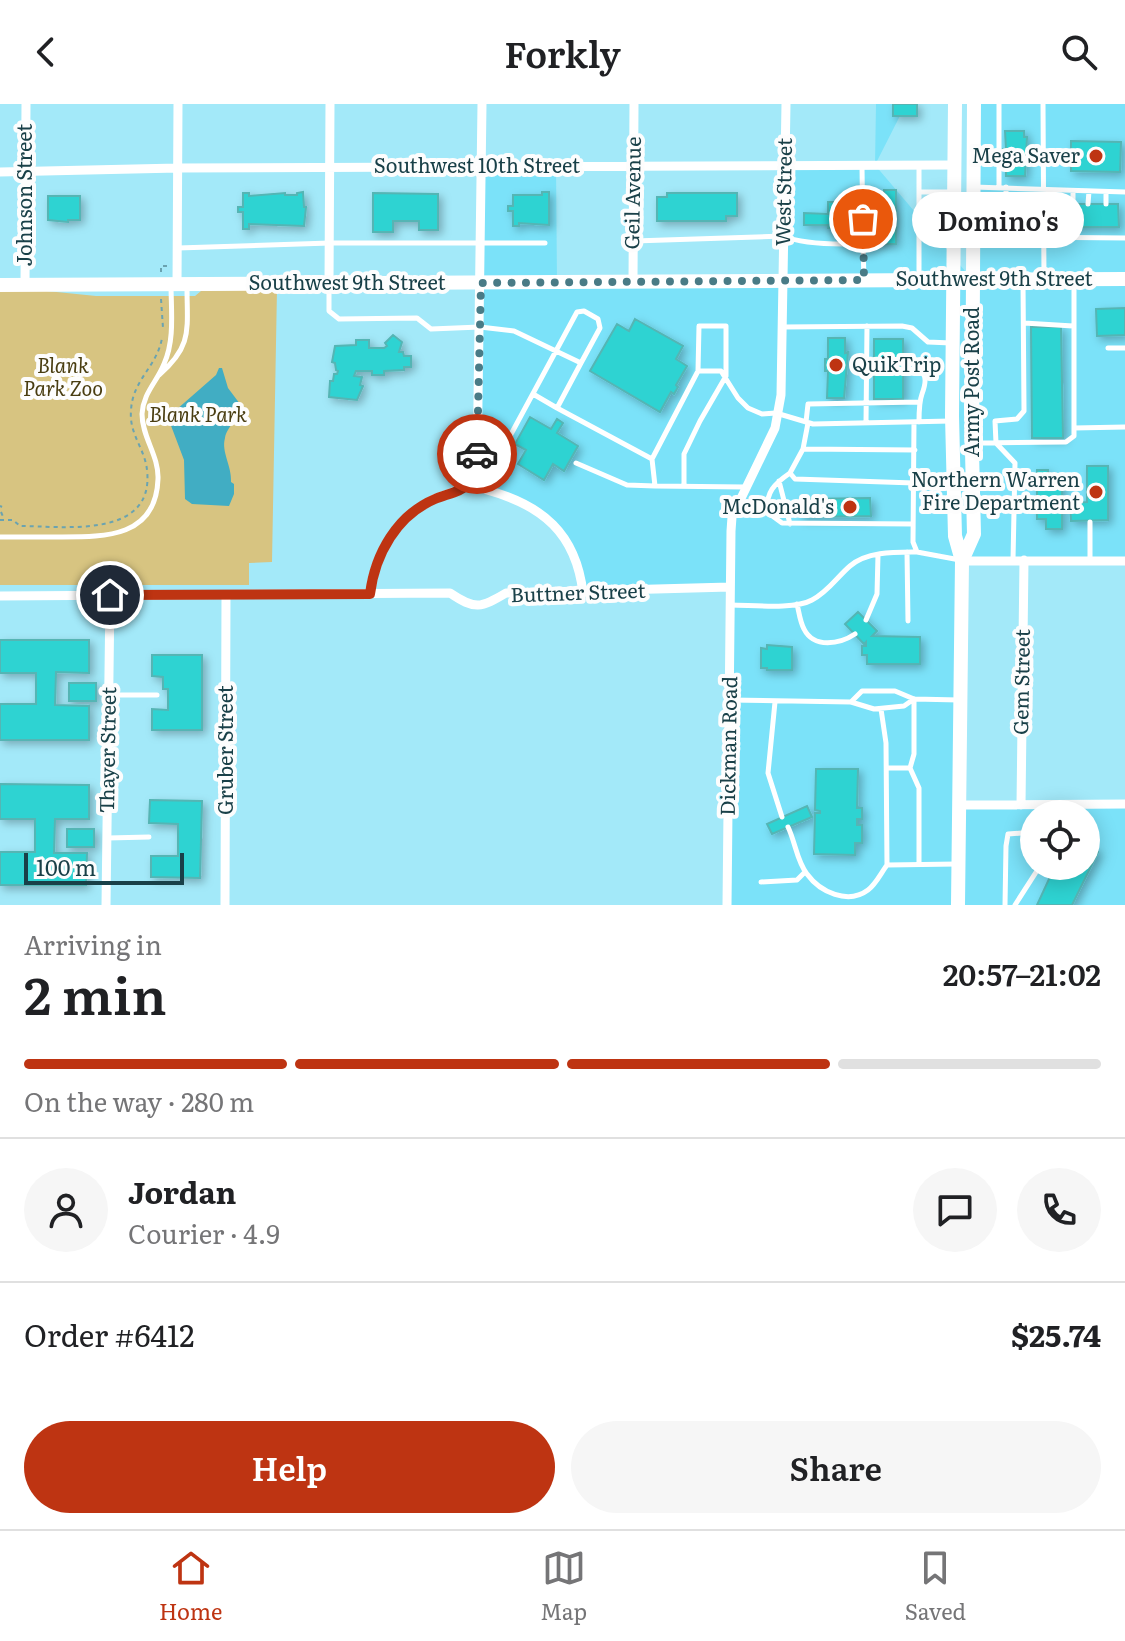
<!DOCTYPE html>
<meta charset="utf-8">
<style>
:root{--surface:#fff;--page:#f6f6f6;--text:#202124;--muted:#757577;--line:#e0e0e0;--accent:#be3412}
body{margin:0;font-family:Literata,serif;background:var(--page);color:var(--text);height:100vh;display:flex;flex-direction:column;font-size:30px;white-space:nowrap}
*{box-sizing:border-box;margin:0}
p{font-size:26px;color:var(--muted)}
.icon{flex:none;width:44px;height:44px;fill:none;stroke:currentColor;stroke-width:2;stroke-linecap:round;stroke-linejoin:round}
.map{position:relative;height:801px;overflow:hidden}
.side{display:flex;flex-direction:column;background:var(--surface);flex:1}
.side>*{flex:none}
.tools{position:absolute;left:1020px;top:696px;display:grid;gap:16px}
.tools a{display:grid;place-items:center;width:80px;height:80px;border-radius:50%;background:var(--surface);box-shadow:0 4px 20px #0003;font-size:40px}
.scale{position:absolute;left:24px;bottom:20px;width:160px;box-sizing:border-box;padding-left:8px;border:4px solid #194048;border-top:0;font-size:22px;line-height:28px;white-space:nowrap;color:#194048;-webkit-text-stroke:6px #fdfdfd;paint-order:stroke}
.pin{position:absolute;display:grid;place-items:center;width:68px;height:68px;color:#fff;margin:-34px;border:4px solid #fff;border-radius:50%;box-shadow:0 2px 8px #0007}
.courier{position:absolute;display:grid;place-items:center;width:80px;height:80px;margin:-40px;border:6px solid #be3412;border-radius:50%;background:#fff;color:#222;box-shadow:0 2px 10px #0007}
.bubble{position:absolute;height:56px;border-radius:28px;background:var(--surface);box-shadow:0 4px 20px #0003;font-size:26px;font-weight:600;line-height:56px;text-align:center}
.summary em{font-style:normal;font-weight:600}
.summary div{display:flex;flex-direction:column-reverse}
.summary{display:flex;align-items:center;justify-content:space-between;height:136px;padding:0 24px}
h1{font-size:52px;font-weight:600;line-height:60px}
.bar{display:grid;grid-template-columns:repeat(4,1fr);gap:12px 8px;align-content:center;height:96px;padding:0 24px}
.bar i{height:10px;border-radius:6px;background:var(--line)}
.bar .current{background:var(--accent)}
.bar p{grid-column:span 4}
.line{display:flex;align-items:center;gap:20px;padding:0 24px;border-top:2px solid var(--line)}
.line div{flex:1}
.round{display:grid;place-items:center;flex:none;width:84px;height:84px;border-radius:42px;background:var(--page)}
.button{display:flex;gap:16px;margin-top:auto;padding:16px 24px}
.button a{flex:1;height:92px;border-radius:48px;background:var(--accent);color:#fff;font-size:32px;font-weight:600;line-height:92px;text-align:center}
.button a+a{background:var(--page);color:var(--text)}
header{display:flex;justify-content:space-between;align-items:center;height:104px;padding:0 24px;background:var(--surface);font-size:36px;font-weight:600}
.menu{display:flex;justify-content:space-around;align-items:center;height:112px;border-top:2px solid var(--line);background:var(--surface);font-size:22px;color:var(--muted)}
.menu a{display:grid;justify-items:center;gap:4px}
.menu .current{color:var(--accent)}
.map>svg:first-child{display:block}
</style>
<header><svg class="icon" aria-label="back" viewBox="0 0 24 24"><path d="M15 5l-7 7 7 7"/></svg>Forkly<svg class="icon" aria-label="search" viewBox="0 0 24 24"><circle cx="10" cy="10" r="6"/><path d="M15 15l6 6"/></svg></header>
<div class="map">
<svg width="1125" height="801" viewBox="0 0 1125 801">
<defs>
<filter id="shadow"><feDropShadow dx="3.5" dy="3.5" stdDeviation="4" flood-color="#0004"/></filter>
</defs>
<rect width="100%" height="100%" fill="#a3e9f9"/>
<path fill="#7be2f9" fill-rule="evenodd" d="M876,0H906L875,61L971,174L968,0H1125V457H963L959,700H1125V801H727L730,484L583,489L581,473L557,423L481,380L482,62H556L557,178L782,177L785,61H875ZM1034,710H1086V762H1034Z"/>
<path fill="#d7c481" d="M277,185L272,458L249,459V481H0V187L37,186L96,192H195L201,187Z"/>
<path fill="#41adc3" d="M219,264H222L228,284L240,300C239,316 227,322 225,334C221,348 232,362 231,378L234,380V390L229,402L192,400L185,395L184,356L170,319L176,306L216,271Z"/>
<path fill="#2fd3d2" stroke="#54b5b4" stroke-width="2" filter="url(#shadow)" d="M893,0H917V12H893Z
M1005,27H1024V33H1027L1025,72H1006V52H1003V45H1006Z
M1071,37L1121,38L1120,68L1071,67Z
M884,86H896V140H878V91H884Z
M303,88L304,103H306L304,122L249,120V125H243V108H238V103H243V89H249V92L285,89V91H297V89Z
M542,88H549V121L519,119V122H513V107H508V102H513V91H542Z
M373,89L438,90V126H419V117H393V128H373Z
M667,89H737V112H726V117H657V93H667Z
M48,92H80V116H68V118L48,116Z
M828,98H850V124L835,126V124H828V121H804V109L828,110Z
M1062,100H1118L1119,123H1062Z
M1125,204V231L1097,232L1096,205Z
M635,215L683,242L676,255L687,262L676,281L678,283L674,290L671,288L660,308L590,267L617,220L629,227Z
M1031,223H1061L1063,334H1032Z
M393,231L402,238L399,248H403L404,252H411V263H404V266L384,267V271H372V267H356L354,272L362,273L360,281L363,282L357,296L329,293L330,277H333L334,270H337L338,267L336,266L335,259L332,258L335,242L356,241V236H369V244H384L387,242L385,239Z
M828,234H845V249L848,248L844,294H827L828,267H825V255H828Z
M874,235H903V295H874Z
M530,313L551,325L557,315L563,319L557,329L578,342L564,367L553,360L544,376L518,360L526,346L515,340Z
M1087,362H1108V416L1071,417L1070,399L1087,398Z
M1037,366H1048V377H1062V425H1046V415H1037Z
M870,394L871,412L801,413V395Z
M858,508L877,527L872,532L920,533V560H867V551H862V542H866V538L864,540L845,520Z
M0,536H89V569L56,568L55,601L89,602V636H0V600H36V569H0Z
M767,541L792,543V566H767V564H761V544L767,545Z
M152,551H202V626H152V605L168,606V585H163V573L152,572Z
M69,579H96V597H69Z
M816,665H858L857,704H862V715H857V721H862V739H855V751L814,750L815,709H820V707L815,706Z
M0,680L89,681V715H55L54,749H87L86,781H0V748H35V715H0Z
M150,696L202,697L200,774L151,773V752H178V720L149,719Z
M807,702L812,713L772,730L767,720Z
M67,725H94V743H67Z
M1086,742L1098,748L1072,801H1037L1055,762H1086Z"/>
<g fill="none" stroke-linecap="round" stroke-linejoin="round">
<path stroke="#6aa3b0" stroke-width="2" stroke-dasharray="4 4" stroke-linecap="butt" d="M161,168V162H168
M161,195L163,224
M0,402L2,403
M1,408L4,415
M0,416H13L20,422C62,422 155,436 147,366C145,345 129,330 131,307C132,276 157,263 162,234"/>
<path stroke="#fff" stroke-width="5" d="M999,0V83
M1043,0L1044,175
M862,62L863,141
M919,62V172
M974,83L1125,88
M1006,83V133L1125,134
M919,88H953
M1106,88V100
M1073,100V87
M1088,100L1089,87
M634,137L783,132C800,139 825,140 843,140C851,140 856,138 863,141L864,176
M178,144L330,139H545
M329,180V207L339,215L417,214L431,225L480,223L514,227L581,259L557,304L652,355L698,267H721L738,294L748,304L762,310L776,309L813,320L951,317
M1024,219L1073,222
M783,223L902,222L912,224L928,238L951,239
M1108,244H1125
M904,265C925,265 929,271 922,290C919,298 919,309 919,318
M159,271C193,242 187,225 187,183
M533,290L557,304
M806,318L808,300L920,298
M914,318L913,438L917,448L960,456
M808,319L803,345L790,369L795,375L914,379
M866,319L867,222
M1074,324L1125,323
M478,339L503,337L510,332L577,208L584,207L598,215L600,224L581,259
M975,339L1066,338L1074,332V176
M803,345L915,346
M652,355L655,382L745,383
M576,359L627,381L655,382
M790,369C774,380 766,388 767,408L782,419L913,420
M779,377L790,420
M684,382V350L700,317L726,272V222H699L698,267
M0,433C21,433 41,433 62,433C106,433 156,433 158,375C159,352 142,333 142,310C143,289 157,278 164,260C175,236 171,206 171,180
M907,448L908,517
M1013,456L1015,359L996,339L995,317L1017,315L1024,307L1023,177
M1090,456V418
M797,500C799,508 800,518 804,525C814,545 840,540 855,530
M731,501C752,501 794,506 812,496C828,488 837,473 850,462C867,447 896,448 917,448
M866,516L877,490L878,451
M109,591H157
M730,596L851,598L874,605L904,602L914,595
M914,596V650L910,664L919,684V760
M775,598L768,669L782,713
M851,598L862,587H895L914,595L959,596
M881,605L886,639L887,761
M887,664H910
M788,723C795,737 797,758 807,770C820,788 848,801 868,786C876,780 881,769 887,761L957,760
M108,734L149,733
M761,778L797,776L805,768
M1005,801L1006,742L1008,730L1034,728
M1015,801L1040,762"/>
<path stroke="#fff" stroke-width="9" d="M0,68L178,64L953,61
M633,178L634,0
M329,179L330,0
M25,181L26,0
M177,181L178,0
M477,371L482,0
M477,371L487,386C542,401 576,429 583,489
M962,457H1125
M370,490C375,450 396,413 434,395C451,388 465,386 477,371
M0,492L450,489C475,506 481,504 506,489L730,483
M959,701L1125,700
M1021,701L1024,456
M106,801L110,491
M225,801L226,491
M727,801L731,427L732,413L775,324L781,291L786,0"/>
<path stroke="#fff" stroke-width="14" d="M955,0L952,312L955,432L962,457L958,801
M0,181L1125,175
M962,457L974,430L972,347L974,0"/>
</g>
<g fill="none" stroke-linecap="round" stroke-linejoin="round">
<path stroke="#497b86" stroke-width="8" stroke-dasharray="0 14.4" d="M477,350L481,179L864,176L863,115"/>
<path stroke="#be3412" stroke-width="10" d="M110,491L370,490C375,450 397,411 435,395C447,390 461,388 470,379C479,371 477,361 477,350"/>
</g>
<g fill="#be3412" stroke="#fdfdfd" stroke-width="3">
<circle cx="1096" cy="52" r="8"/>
<circle cx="836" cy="261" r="8"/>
<circle cx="1096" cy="388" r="8"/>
<circle cx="850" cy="403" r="8"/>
</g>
<g text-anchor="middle" stroke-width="8" stroke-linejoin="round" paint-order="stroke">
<g font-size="20" fill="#194048" stroke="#fdfdfd" text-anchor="end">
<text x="1080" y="59">Mega Saver</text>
<text x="852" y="268" text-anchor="start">QuikTrip</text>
<text x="1080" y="383">Northern Warren<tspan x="1080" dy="23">Fire Department</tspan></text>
<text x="834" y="410">McDonald's</text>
</g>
<g font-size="20" fill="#194048" stroke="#fdfdfd">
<text x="477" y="69">Southwest 10th Street</text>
<text transform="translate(784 88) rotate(-89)" y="7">West Street</text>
<text transform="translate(633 89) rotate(-89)" y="7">Geil Avenue</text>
<text transform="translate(25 91) rotate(-90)" y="7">Johnson Street</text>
<text x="994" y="182">Southwest 9th Street</text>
<text x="347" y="186">Southwest 9th Street</text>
<text transform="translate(972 278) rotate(-90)" y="7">Army Post Road</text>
<text transform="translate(578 489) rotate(-2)" y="7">Buttner Street</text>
<text transform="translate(1022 578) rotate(-89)" y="7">Gem Street</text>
<text transform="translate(729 642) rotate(-89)" y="7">Dickman Road</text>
<text transform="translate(108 646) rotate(-89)" y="7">Thayer Street</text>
<text transform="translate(226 646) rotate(-90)" y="7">Gruber Street</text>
</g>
<g font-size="20" font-style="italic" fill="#493d11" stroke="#fdfdfd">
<text x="63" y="269">Blank<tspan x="63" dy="23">Park Zoo</tspan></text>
<text x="198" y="318">Blank Park</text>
</g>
</g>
</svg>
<div class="tools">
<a><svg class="icon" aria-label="locate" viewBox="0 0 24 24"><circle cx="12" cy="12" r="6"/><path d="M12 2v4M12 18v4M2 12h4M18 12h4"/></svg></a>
</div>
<div class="scale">100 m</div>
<div class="pin" style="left:863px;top:115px;background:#ea580c"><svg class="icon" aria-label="bag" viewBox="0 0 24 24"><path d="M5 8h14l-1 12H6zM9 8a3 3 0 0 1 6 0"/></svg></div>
<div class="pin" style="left:110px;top:491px;background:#1f2937"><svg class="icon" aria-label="home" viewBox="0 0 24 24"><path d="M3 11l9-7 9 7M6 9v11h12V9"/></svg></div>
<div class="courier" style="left:477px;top:350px"><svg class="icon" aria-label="car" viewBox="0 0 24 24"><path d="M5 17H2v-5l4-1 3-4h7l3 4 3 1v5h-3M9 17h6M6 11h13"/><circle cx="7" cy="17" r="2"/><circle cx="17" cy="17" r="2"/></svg></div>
<div class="bubble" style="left:912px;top:88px;width:172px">Domino's</div>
</div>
<section class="side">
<div class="summary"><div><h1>2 min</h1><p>Arriving in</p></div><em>20:57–21:02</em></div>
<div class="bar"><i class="current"></i><i class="current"></i><i class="current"></i><i></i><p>On the way · 280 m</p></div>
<div class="line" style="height:144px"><a class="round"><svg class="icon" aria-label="person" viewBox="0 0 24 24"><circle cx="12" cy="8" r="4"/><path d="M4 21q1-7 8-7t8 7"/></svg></a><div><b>Jordan</b><p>Courier · 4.9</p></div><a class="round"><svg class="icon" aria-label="chat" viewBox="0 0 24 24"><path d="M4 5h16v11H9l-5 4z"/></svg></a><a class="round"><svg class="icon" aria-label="phone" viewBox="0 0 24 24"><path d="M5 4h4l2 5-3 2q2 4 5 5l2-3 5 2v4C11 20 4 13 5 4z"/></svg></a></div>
<div class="line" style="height:104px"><div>Order #6412</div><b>$25.74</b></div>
<div class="button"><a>Help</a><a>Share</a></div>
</section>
<nav class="menu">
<a class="current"><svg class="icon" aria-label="home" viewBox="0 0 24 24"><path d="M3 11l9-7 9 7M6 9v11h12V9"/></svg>Home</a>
<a><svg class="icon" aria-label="map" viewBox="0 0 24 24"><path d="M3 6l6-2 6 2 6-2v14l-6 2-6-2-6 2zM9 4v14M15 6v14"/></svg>Map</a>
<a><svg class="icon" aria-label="saved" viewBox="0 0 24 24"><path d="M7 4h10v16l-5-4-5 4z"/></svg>Saved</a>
</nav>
